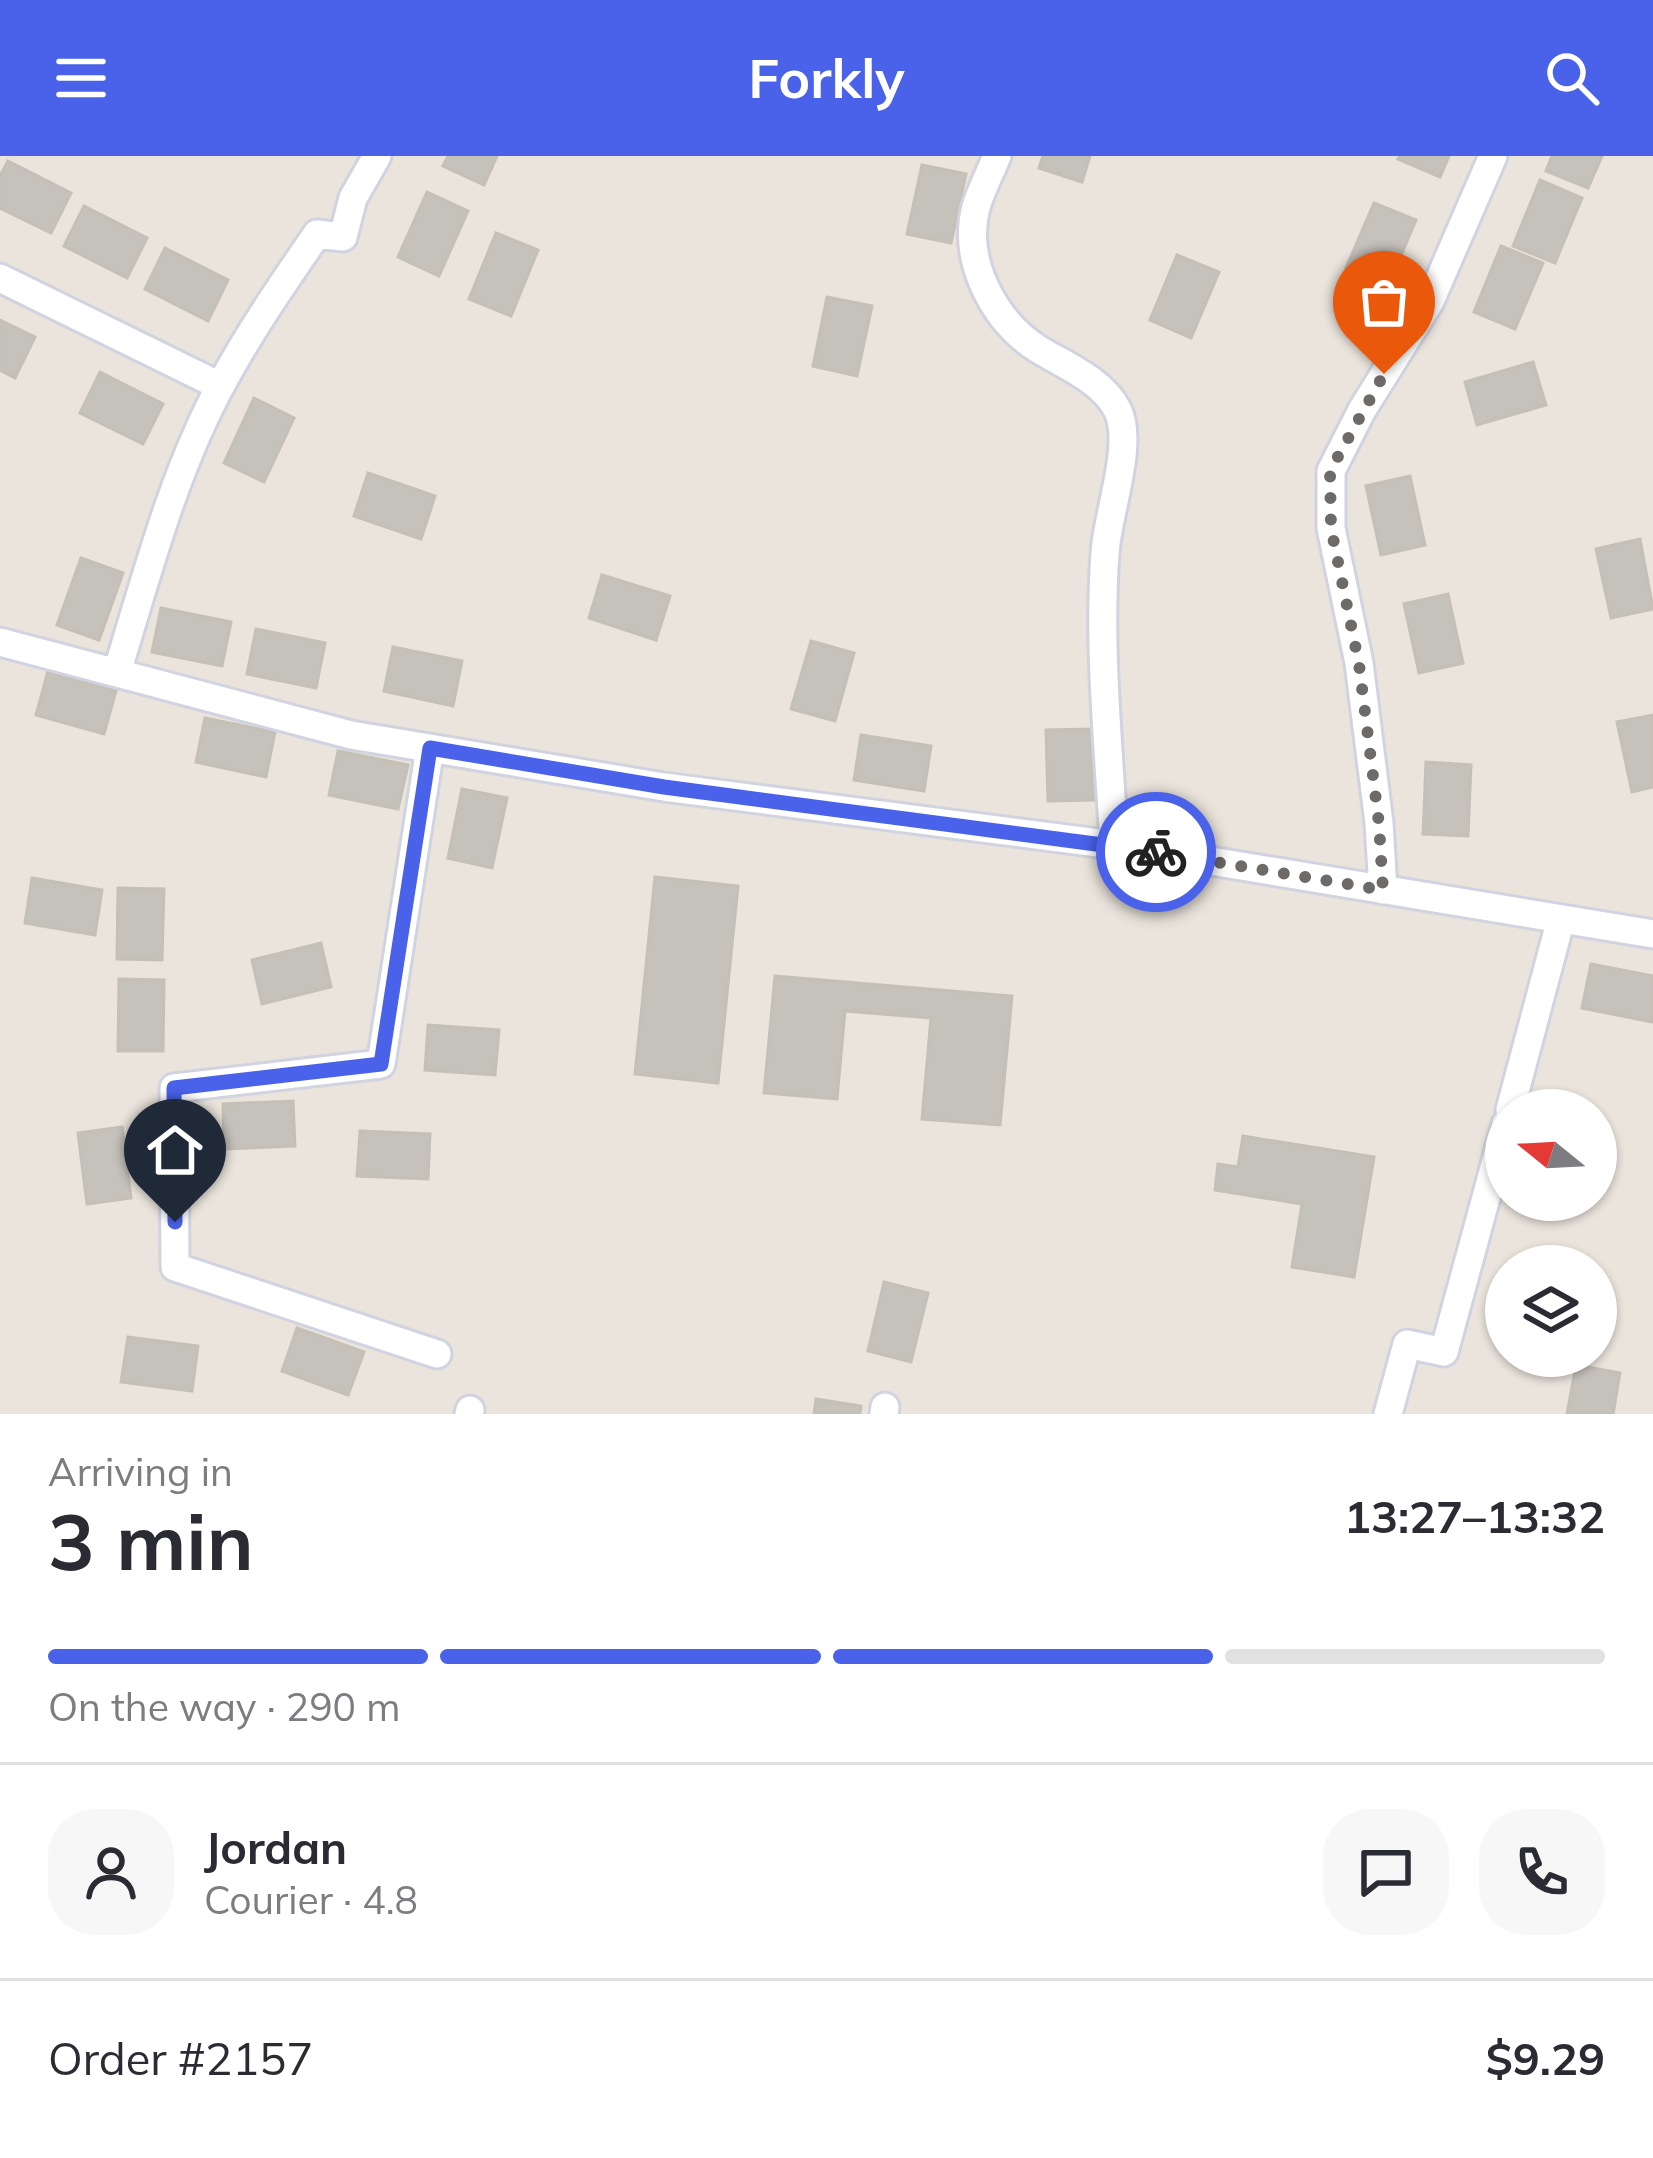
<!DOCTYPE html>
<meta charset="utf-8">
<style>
:root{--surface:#fff;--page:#f7f7f7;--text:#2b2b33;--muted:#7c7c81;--line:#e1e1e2;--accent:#4962e9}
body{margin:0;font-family:Mulish,sans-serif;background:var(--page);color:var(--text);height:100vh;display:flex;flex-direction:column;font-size:45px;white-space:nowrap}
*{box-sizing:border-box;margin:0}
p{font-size:39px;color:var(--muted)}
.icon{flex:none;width:66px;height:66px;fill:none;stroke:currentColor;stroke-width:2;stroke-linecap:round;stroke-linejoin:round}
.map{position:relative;height:1258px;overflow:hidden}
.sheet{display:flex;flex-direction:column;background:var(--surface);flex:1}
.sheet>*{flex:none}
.needle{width:78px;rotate:288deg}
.buttons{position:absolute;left:1485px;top:933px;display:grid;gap:24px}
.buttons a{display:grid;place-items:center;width:132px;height:132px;border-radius:50%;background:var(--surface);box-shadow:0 3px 9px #0004;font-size:60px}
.pin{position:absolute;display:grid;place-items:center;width:102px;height:102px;color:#fff;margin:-123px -51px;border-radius:50% 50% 50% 0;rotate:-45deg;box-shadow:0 0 12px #0007}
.pin .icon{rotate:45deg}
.courier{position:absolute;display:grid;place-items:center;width:120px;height:120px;margin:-60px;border:9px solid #4962e9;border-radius:50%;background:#fff;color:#222;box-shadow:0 3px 15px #0007}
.overview em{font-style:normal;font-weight:700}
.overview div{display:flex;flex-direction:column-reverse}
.overview{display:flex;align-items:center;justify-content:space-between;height:204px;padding:0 48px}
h1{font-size:78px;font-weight:700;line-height:90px}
.bar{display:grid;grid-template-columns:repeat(4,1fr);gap:18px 12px;align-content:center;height:144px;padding:0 48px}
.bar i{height:15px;border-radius:9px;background:var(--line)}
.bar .active{background:var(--accent)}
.bar p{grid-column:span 4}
.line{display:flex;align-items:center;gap:30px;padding:0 48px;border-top:3px solid var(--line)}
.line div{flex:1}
.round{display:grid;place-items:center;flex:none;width:126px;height:126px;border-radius:48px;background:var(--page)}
header{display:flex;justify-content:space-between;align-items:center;height:156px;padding:0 48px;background:var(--accent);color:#fff;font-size:54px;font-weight:700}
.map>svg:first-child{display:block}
</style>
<header><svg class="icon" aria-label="menu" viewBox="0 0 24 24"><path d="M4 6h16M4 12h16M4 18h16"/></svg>Forkly<svg class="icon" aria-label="search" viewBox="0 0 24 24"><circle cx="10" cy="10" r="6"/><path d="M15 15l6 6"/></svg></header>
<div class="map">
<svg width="1653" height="1258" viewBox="0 0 1653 1258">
<rect width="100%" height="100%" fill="#eae4dc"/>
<path fill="#c5c1bb" stroke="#c5c0b6" stroke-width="3" d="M448,0H497L484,29L443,10Z
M1043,0H1090L1082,26L1039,12Z
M1400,0H1449L1440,21L1398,3Z
M1552,0H1602L1588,32L1546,15Z
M8,5L71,37L51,77L0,52V20Z
M922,9L966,18L951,87L907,78Z
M1540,24L1582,42L1555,107L1513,90Z
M427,36L468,55L439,120L398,101Z
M1374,47L1416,64L1388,130L1346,112Z
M84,50L147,82L127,122L64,90Z
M496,77L538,94L511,160L469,143Z
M1501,90L1543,107L1515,173L1474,156Z
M165,92L228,124L208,165L145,133Z
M1177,99L1219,116L1191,182L1150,164Z
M827,141L872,150L857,220L813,210Z
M0,164L35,181L15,222L0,214Z
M1533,206L1546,249L1477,269L1465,226Z
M100,216L163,248L143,288L80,257Z
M254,242L294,262L264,326L224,307Z
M368,317L435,340L421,383L354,360Z
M1410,320L1425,389L1381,399L1366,330Z
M1640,383L1653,453L1611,462L1596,393Z
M81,402L123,417L99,484L57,469Z
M602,419L670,440L656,484L589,462Z
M1448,438L1463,507L1419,517L1404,448Z
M161,452L231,466L222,510L152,496Z
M256,473L325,487L316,532L247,518Z
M811,485L854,497L835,565L791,553Z
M393,491L462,505L453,550L384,535Z
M48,515L116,535L104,578L36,559Z
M1653,559V631L1632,636L1617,566Z
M205,562L275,576L266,621L196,606Z
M1091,573L1094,644L1048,645L1046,574Z
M861,579L931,590L924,635L854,624Z
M338,595L408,609L398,653L329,639Z
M1426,606L1471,609L1468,680L1423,678Z
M462,633L507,642L492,712L448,702Z
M655,721L738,730L718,927L635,918Z
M32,722L102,734L95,779L25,767Z
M118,732L164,733L162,804L117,803Z
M321,787L331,831L262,848L252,804Z
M1591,808L1653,820L1652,866L1582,852Z
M775,820L1012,840L1000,969L922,963L931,862L845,855L837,943L764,937Z
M119,823L164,824L163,895H118Z
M428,869L499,874L495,919L425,914Z
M293,945L295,990L224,993L223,948Z
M122,971L131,1042L87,1048L78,977Z
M360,975L430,978L428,1023L357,1020Z
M1243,980L1374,1001L1354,1121L1292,1111L1302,1048L1215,1034L1218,1008L1238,1011Z
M884,1126L928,1137L911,1206L868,1195Z
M297,1172L364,1196L348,1239L282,1215Z
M128,1181L198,1190L192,1235L121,1226Z
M1576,1209L1620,1217L1613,1258H1567Z
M816,1243L861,1250L860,1258H814Z"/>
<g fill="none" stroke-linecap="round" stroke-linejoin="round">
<defs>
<path id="street" d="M997,0C990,17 981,34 976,51C962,104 993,164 1038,193C1064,209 1102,224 1117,253C1135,286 1107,359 1105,397C1098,494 1109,593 1114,689
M0,122L220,230
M0,486L351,579L664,631L1114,689L1653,778
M117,516C147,419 173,317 222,227C250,175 284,126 317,78L343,81L353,42L377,0
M430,592L381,908L174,932L175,1111L437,1198
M1383,734L1379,667L1359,507L1331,372V315L1362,254L1430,145L1493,0
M1510,954L1561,763
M469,1258L470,1254
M884,1258L885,1251
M1388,1258L1407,1188L1444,1196L1506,968"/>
</defs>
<use href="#street" stroke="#d1d4e0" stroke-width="33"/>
<use href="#street" stroke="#fff" stroke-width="27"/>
</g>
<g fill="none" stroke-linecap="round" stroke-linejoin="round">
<path stroke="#6d6a68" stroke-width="12" stroke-dasharray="0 21.6" d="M1156,696L1383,734L1379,668L1359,508L1331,372L1330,315L1384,218"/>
<path stroke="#4962e9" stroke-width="15" d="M175,1066L174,932L381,908L430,592L664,631L1156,696"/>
</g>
</svg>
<div class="buttons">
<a><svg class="needle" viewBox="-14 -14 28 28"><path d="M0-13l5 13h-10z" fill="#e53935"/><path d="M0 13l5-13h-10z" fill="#7c7c81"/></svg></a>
<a><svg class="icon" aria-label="layers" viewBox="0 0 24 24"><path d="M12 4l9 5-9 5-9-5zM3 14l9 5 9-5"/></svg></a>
</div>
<div class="pin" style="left:1384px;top:218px;background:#ea580c"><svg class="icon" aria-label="bag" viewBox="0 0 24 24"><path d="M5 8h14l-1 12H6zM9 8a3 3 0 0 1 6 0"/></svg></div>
<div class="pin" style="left:175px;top:1066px;background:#1f2937"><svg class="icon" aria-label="home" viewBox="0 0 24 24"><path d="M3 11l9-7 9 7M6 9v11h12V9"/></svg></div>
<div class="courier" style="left:1156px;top:696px"><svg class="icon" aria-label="bike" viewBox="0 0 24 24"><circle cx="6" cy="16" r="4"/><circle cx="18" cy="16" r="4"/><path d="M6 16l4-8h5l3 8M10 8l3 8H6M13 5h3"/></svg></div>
</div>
<section class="sheet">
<div class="overview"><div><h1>3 min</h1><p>Arriving in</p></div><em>13:27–13:32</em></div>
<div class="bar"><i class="active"></i><i class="active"></i><i class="active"></i><i></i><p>On the way · 290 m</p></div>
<div class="line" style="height:216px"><a class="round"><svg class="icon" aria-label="person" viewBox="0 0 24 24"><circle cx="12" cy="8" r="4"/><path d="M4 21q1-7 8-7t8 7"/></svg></a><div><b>Jordan</b><p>Courier · 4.8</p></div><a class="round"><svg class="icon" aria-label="chat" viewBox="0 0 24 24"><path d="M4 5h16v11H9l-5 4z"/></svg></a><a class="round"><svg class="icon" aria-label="phone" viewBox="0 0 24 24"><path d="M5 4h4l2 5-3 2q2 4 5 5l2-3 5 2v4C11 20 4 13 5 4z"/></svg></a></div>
<div class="line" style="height:156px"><div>Order #2157</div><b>$9.29</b></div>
</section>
